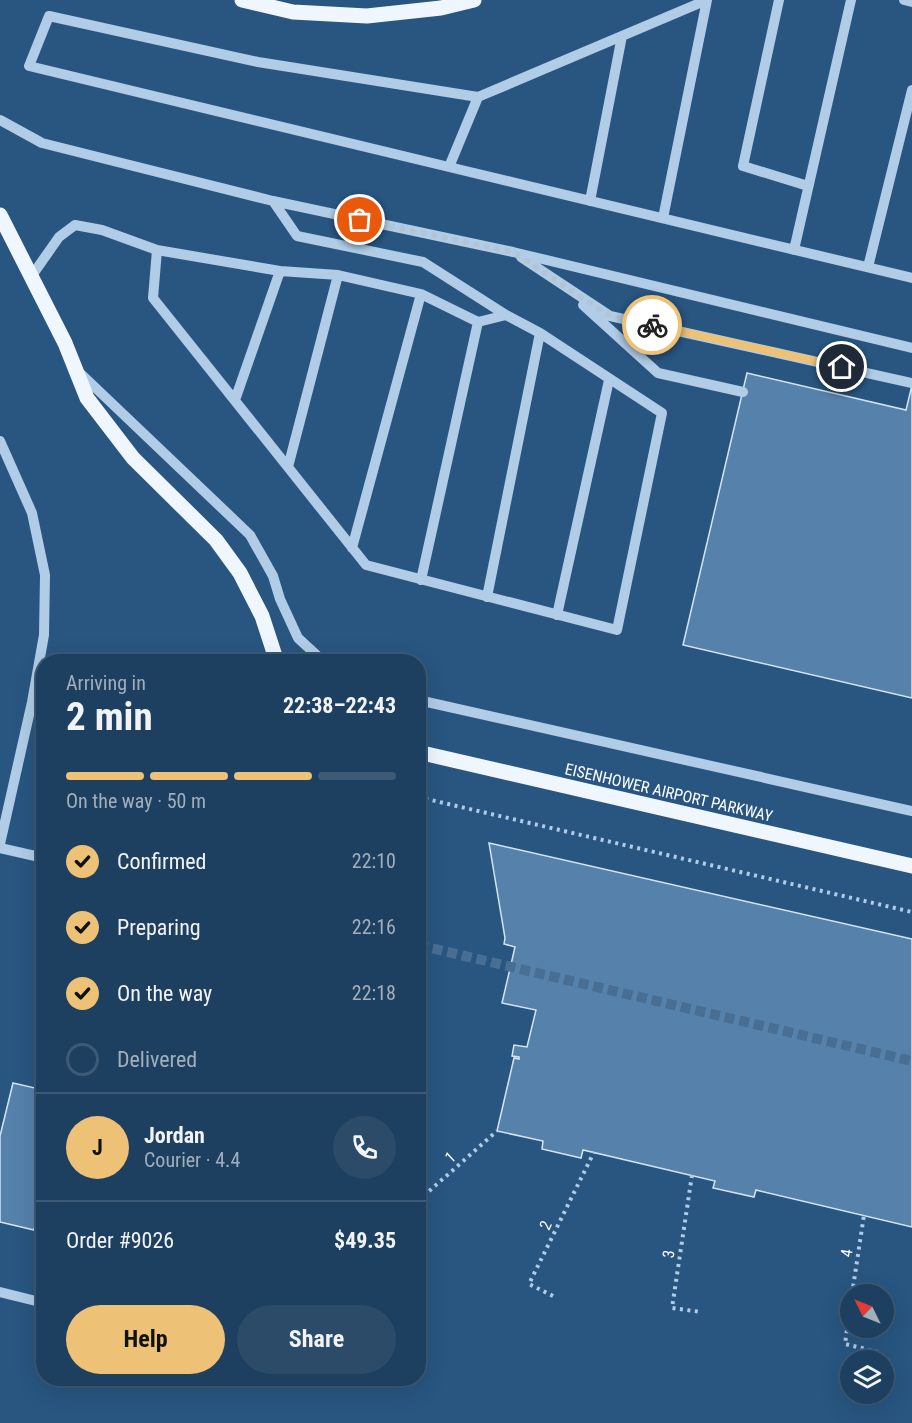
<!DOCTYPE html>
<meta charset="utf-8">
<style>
:root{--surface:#1e4060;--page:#2b4b69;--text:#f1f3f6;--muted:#a1afbd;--line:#3c5975;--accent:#edc176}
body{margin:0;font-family:"Roboto Condensed",sans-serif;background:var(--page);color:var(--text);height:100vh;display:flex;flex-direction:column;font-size:22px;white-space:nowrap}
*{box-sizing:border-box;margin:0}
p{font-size:20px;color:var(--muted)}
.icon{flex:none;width:33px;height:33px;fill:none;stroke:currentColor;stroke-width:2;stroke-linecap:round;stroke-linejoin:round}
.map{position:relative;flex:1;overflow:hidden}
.side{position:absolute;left:36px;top:654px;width:390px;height:732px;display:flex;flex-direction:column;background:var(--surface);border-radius:24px;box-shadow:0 6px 24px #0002,0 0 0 2px var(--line)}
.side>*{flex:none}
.needle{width:39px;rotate:313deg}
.fabs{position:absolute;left:840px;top:1284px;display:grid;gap:12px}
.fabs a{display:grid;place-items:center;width:54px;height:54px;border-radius:50%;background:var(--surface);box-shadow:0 6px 24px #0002,0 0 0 2px var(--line);font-size:30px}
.pin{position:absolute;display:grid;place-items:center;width:51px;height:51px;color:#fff;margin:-26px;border:3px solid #fff;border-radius:50%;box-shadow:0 2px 6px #0007}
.courier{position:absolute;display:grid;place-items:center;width:60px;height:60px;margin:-30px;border:4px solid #edc176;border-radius:50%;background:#fff;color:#222;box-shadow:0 2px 8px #0007}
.headline em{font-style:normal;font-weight:700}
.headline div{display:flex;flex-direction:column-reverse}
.headline{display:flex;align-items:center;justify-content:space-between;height:102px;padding:0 30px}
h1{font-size:39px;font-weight:700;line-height:45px}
.bar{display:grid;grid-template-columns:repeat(4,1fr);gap:9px 6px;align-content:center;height:72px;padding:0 30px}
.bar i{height:8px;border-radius:4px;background:var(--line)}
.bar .on{background:var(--accent)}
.bar p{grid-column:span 4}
.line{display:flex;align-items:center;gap:15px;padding:0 30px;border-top:2px solid var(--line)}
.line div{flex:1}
.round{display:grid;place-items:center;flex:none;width:63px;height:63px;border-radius:32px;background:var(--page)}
ol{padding:0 30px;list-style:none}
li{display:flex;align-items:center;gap:18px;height:66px}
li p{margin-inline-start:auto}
li .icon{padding:6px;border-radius:50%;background:var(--accent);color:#111;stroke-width:4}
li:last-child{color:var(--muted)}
li i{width:33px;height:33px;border:3px solid var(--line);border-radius:50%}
.button{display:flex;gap:12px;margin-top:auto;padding:12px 30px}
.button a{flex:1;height:69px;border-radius:36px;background:var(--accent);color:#111;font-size:24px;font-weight:700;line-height:69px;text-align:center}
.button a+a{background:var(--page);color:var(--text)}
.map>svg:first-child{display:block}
</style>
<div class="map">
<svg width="912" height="1423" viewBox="0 0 912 1423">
<rect width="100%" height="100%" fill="#285680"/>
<path fill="#5581ab" stroke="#d3e5f5" stroke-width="1.5" d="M747,373L906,410L912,385V698L683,645Z
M489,843L912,939V1227L756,1190L754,1197L713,1188L715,1181L583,1150L581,1158L542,1149L543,1141L497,1131L514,1058L519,1059V1057L512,1056L514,1045L527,1047L536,1010L502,1003L515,947L504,944L505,938Z
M13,1083L44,1090V1190L34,1230L0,1222V1136Z"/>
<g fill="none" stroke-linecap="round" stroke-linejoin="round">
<path stroke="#486f93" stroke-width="10" stroke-dasharray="10 5" stroke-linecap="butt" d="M418,945L912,1061"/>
<path stroke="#b0cce6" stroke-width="4" stroke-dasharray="3 4.5" stroke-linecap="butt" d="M418,797L912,912
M692,1175L672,1308L701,1312
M418,1201L497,1131
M852,1294L864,1215
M553,1296L529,1284L594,1152
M850,1308L845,1344L882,1353"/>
<path stroke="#b0cce6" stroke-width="10" d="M707,0L478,97L449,167L912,278
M779,0L743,166L808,186
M904,0L912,2
M0,120L42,143L273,201L513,252L912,348
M449,167L29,66L49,16L258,62L478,97
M273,201L297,236L423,262L506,315L540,333L662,413L617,630L366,565L153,298L157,250L280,271L338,275L421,294L478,322L506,315
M590,201L622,36
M663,218L707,0
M794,250L851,0
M521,257L610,316L912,383
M868,267L912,90
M31,277L59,237L75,225L102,230L157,250
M583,305L658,373L743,392
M80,373L250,535L273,576L280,599L298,638L324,662
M235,400L280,271
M0,441L32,513L45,575L44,635L32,702L0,844
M288,467L338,275
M352,548L421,294
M421,580L478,322
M487,597L540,333
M557,615L609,380
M418,700L912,811
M0,848L44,858
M0,1292L44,1303"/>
<path stroke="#f0f6fd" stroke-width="15" d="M242,0L293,12L367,16L441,8L474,0
M0,215L65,343L87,398L133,458L216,540L240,573L262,616L277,662
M418,752L912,866"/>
</g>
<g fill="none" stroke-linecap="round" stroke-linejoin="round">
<path stroke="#b4c4d3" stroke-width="6" stroke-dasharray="0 10.8" d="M360,220L513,252L610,316L652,325"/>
<path stroke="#edc176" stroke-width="8" d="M652,325L842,367"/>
</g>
<g text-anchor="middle" stroke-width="5" stroke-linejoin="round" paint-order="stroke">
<g font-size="16" fill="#fff" stroke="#285680">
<text transform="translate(669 792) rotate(13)" y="6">EISENHOWER AIRPORT PARKWAY</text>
<text transform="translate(450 1157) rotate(-42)" y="6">1</text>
<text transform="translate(545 1225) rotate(-64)" y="6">2</text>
<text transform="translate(846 1253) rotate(-82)" y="6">4</text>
<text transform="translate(668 1254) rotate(-82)" y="6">3</text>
</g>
</g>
</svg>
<div class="fabs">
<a><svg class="needle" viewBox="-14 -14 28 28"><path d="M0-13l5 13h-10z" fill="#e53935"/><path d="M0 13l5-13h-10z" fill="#a1afbd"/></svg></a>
<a><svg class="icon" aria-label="layers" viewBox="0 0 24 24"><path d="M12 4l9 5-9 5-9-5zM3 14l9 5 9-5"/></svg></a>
</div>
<div class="pin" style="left:360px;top:220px;background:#ea580c"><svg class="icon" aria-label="bag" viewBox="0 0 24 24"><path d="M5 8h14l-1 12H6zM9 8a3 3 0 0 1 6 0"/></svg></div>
<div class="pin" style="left:842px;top:367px;background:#1f2937"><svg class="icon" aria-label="home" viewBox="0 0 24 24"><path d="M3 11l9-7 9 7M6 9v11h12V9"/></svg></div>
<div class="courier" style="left:652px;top:325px"><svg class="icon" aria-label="bike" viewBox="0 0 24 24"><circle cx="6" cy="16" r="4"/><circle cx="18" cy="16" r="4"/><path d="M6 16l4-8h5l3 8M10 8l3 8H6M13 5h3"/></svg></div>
<section class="side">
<div class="headline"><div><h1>2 min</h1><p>Arriving in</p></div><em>22:38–22:43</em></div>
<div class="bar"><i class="on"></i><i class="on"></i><i class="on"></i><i></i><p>On the way · 50 m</p></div>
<ol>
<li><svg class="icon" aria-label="check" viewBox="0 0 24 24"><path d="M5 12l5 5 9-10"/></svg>Confirmed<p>22:10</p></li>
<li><svg class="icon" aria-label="check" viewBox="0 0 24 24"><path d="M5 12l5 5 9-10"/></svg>Preparing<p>22:16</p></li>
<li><svg class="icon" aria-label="check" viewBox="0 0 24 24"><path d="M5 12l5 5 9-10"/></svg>On the way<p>22:18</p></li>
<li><i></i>Delivered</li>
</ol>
<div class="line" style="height:108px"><b class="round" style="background:var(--accent);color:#111">J</b><div><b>Jordan</b><p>Courier · 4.4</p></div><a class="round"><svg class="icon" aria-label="phone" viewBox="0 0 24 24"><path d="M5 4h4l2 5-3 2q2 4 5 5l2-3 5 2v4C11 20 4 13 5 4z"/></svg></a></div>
<div class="line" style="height:78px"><div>Order #9026</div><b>$49.35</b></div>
<div class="button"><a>Help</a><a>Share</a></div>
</section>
</div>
